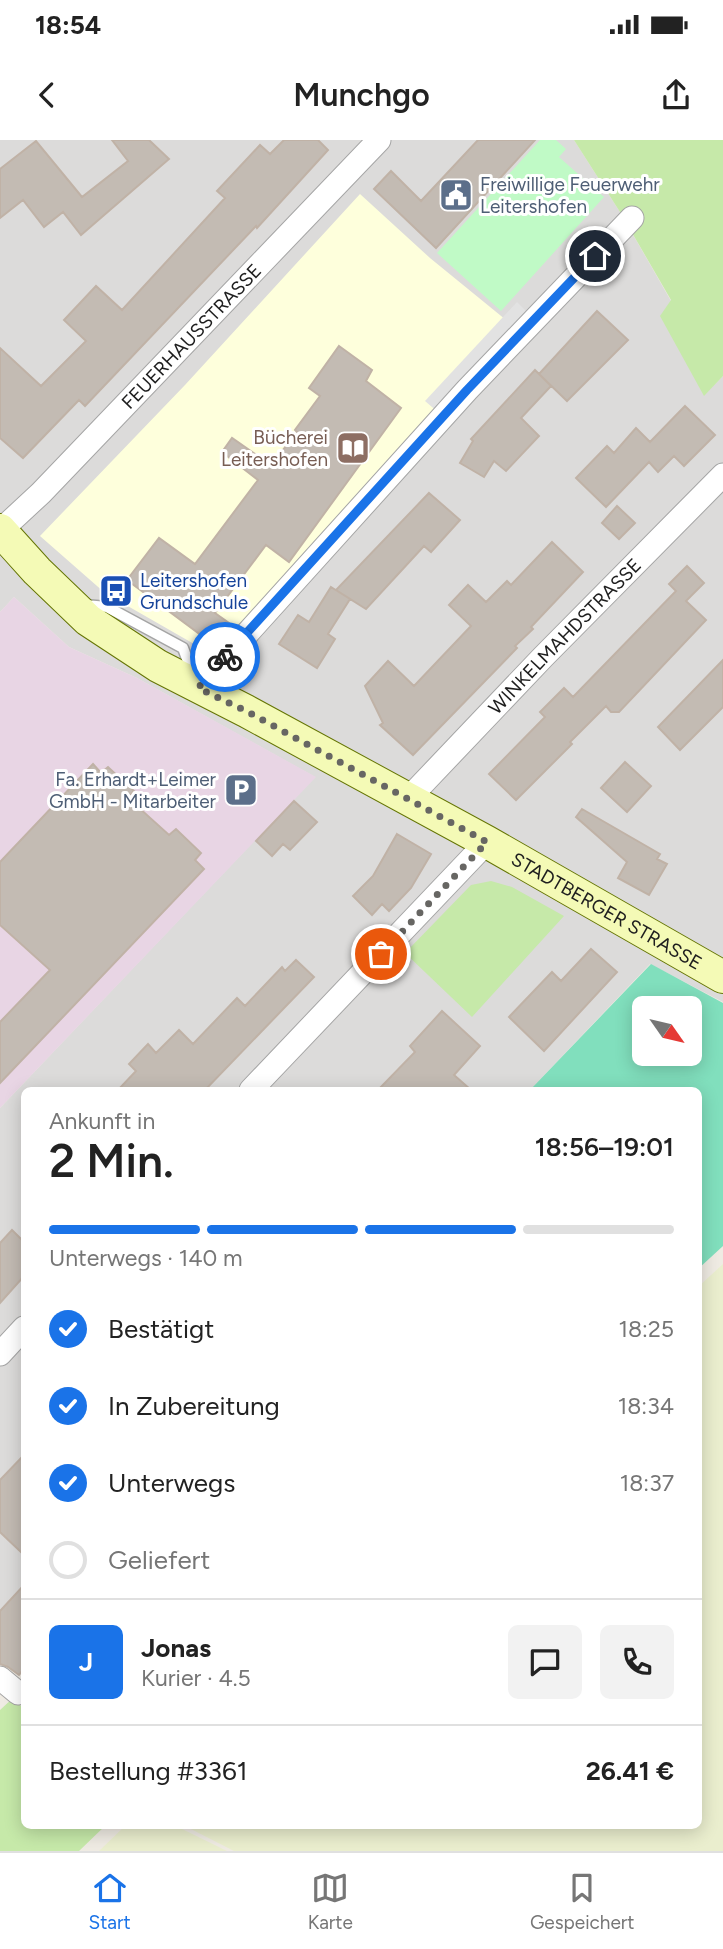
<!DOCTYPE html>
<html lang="de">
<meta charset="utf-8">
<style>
:root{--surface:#fff;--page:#f2f2f2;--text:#222;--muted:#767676;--line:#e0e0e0;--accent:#1a73e8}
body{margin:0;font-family:Figtree,sans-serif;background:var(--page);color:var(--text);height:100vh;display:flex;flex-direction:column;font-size:26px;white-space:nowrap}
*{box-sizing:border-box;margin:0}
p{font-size:23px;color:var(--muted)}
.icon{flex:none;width:38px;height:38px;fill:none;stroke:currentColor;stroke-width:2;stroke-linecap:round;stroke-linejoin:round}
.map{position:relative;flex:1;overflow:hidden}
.side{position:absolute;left:21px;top:947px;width:681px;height:742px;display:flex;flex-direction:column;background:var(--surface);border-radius:10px;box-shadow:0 4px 18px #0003}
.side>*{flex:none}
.needle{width:46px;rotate:124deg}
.tools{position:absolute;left:632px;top:856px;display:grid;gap:14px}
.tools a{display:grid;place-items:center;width:70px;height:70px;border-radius:10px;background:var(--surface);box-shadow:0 4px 18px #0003;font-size:35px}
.pin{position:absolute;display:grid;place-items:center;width:60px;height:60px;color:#fff;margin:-30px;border:4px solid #fff;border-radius:50%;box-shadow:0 2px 7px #0007}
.courier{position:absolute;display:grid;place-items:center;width:70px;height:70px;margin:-35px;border:5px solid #1a73e8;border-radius:50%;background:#fff;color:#222;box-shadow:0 2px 9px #0007}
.head em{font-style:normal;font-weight:600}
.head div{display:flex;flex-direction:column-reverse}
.head{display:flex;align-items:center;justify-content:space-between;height:119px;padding:0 28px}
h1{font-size:46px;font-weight:600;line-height:52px}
.bar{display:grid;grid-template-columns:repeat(4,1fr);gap:10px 7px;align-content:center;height:84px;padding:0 28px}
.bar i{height:9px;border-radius:5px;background:var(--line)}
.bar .on{background:var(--accent)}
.bar p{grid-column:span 4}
.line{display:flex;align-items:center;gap:18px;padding:0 28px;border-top:2px solid var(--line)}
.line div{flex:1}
.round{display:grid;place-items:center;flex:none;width:74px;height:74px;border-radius:10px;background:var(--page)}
ol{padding:0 28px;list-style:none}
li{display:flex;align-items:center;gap:21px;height:77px}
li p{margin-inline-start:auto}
li .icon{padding:7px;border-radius:50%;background:var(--accent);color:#fff;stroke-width:4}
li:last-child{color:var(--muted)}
li i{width:38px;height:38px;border:4px solid var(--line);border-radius:50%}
.status{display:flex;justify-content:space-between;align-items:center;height:49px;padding:0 35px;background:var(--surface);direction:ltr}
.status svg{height:19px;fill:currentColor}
header{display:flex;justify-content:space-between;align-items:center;height:91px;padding:0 28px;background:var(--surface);font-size:32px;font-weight:600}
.tabs{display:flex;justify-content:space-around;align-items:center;height:98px;border-top:2px solid var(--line);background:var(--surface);font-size:19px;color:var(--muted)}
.tabs a{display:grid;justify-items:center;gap:4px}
.tabs .on{color:var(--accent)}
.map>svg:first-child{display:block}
</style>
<div class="status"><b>18:54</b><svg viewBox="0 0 49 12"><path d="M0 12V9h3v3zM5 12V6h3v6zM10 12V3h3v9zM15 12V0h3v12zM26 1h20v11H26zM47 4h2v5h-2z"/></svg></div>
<header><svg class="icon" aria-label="back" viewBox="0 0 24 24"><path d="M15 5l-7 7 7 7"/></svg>Munchgo<svg class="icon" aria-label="share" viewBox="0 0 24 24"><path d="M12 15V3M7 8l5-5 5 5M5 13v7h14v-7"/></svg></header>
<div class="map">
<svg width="723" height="1711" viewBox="0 0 723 1711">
<rect width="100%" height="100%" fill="#efebe3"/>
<path fill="#dcdbda" d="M0,0H574L620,72L671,161L704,255L723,236V862L650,824L530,950H24V1486L0,1512V968L315,637L137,538L69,507L14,457L0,472Z"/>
<path fill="#e8d5e4" d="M14,457L69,507L137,538L316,637L0,968V472Z"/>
<path fill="#feffdc" d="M360,54L430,118L517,189L215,516L105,453L40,396L185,245Z"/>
<path fill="#eaeece" d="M723,1124V1711H234L183,1685H698V1147Z
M126,1685H174L227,1711H99Z"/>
<path fill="#c6e9a9" d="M574,0H723V236L704,256L660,176L671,160L620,72Z
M491,741L512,747L564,776L472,877L405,813L471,745Z
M13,1558L24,1569V1685H106L79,1711H0V1570Z"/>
<path fill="#c0fac6" d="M540,0H556L566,9L559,17L604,57L501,171L437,113Z"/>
<path fill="#81dfbd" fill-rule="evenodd" d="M651,824L723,863V1106L698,1129V950H530ZM644,868H690V914H644Z"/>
<path fill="#e2e2e2" d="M517,162L530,175L439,273L425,261Z"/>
<path fill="#c3bbb3" stroke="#c0b2a6" stroke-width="2" d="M112,0H149L169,19L81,95L63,72L44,87L23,60L0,78V29L36,1L82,57L128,21Z
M284,0H318L328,10L257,88L256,86L85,266L79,260L23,318L0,298V208L41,246L86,201L64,180L96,146L122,170L225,58L217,51L260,5L270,14Z
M478,0H535L436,108L374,49L391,31L421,61Z
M597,171L628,200L567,261L539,234Z
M339,206L372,230L366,241L401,268L289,422L266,405L215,473L229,483L213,504L127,440L159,398L195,424L258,340L222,312L232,298L271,325L297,292L295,290L320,256L309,248Z
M535,230L551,246L521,278L539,296L506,331L494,321L484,337L460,323L473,301L471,299Z
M685,266L715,295L684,326L674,316L658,332L649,322L606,367L576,338L607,306L614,313L636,288L650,302Z
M429,353L460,380L431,412L424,406L366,469L336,450Z
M617,366L635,383L619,399L602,383Z
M552,402L583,432L531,487L533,489L515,506L517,508L413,615L380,585L383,583L365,546L388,521L414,546L471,486L449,465L468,445L486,462L507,441L511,445Z
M687,426L704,443L686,461L706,480L619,572H611L606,566L570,602L572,604L516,660L489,634L545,577L540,572L564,548L573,557L676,451L669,444Z
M331,447L350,459L328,494L335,499L317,528L279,504L298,475L309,482Z
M723,520V567L680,610L658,587Z
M625,622L651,646L627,672L601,648Z
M93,624L101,633L108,627L134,651L128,658L169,695L176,689L201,713L195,720L204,729L0,943V882L50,830L0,785V722Z
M294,661L317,682L290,710L283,704L272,716L256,701Z
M582,669L660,714L657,719L667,724L649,755L618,738L627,722L576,677Z
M397,694L431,714L411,748L389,771L382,764L372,775L353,756L373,736Z
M591,809L617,832L544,911L509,877L552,832L561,841Z
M296,820L314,837L205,950H118L136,931L129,924L148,904L156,913L179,890L193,904L237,858L245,866L282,827L285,831Z
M442,871L480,906L454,935L471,950H378L415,912L410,906Z
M12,1090L24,1102V1136L0,1163V1103Z
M24,1315V1415L0,1392V1340Z
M24,1445V1529L19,1535L8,1527L0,1524V1471Z"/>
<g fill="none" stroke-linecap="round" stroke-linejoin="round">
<defs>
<path id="lane" d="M85,465L107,467L183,508L193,535"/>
<g id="street">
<path id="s1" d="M0,391L41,353L379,0"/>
<path d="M198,548L467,250L632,78"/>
<path id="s2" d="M408,659L543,517L723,335"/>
<path d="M251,950L487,702"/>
<path d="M0,1214L24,1188"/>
<path d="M0,1538L18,1553"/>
</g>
<g id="secondary">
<path id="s3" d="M0,390L37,431L88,480L158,526L246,571L487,702L723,837"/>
</g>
</defs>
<use href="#lane" stroke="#a5a5a5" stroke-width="13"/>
<use href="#street" stroke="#a5a5a5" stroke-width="25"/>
<use href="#secondary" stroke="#657504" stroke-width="34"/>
<use href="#lane" stroke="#fff" stroke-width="10"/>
<use href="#street" stroke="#fff" stroke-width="23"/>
<use href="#secondary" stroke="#f4fab6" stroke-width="32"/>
</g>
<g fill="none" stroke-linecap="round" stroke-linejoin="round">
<path stroke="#676663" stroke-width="7" stroke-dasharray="0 12.6" d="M225,517L198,548L246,571L487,702L381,814"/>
<path stroke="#1a73e8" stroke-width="9" d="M225,517L467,250L595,116"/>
</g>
<defs>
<symbol id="civic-square" viewBox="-11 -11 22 22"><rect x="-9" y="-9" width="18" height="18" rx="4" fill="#5c6f8a" stroke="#fff"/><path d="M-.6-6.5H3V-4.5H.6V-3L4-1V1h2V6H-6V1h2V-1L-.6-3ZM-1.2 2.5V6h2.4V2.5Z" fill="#fff"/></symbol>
<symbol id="library-square" viewBox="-11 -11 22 22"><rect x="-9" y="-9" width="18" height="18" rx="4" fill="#8d6e63" stroke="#fff"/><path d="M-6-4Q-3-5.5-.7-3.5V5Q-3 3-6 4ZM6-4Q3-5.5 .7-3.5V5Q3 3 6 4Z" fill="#fff"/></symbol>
<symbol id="bus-square" viewBox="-11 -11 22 22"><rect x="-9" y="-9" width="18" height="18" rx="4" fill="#1a4fb4" stroke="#fff"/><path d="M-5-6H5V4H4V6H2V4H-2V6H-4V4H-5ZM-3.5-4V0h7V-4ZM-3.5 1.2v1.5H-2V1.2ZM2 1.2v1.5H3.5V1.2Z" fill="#fff"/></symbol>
<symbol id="parking-square" viewBox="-11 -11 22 22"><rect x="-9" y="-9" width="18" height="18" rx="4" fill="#5c6f8a" stroke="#fff"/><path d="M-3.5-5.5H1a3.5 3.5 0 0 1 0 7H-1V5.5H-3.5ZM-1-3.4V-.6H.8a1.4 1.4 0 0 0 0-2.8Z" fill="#fff"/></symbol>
</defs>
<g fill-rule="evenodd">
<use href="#civic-square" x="437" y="36" width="38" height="38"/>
<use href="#library-square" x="334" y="289" width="38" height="38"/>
<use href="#bus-square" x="97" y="432" width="38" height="38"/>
<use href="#parking-square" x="222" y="631" width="38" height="38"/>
</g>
<g text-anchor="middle" stroke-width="6" stroke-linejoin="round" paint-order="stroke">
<g font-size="19" fill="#4e5e75" stroke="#fff" text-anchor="start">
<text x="480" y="51">Freiwillige Feuerwehr<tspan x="480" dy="22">Leitershofen</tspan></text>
<text x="216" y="646" text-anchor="end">Fa. Erhardt+Leimer<tspan x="216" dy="22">GmbH - Mitarbeiter</tspan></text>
</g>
<g font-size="19" fill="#1e1e1e" stroke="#fff">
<text dy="7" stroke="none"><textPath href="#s1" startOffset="273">FEUERHAUSSTRASSE</textPath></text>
<text dy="7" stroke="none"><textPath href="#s2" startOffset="226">WINKELMAHDSTRASSE</textPath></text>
<text dy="7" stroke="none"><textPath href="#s3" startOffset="721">STADTBERGER STRASSE</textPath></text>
</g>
<g font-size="19" fill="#785e54" stroke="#fff" text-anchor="end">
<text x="328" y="304">Bücherei<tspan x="328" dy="22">Leitershofen</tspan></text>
</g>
<g font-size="19" fill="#164399" stroke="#fff" text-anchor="start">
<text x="140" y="447">Leitershofen<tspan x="140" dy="22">Grundschule</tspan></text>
</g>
</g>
</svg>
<div class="tools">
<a><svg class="needle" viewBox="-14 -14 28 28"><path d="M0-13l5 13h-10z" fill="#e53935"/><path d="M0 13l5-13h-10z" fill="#767676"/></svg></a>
</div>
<div class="pin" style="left:381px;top:814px;background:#ea580c"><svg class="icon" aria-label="bag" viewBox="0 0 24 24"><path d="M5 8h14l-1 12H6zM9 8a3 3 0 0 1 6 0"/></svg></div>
<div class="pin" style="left:595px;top:116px;background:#1f2937"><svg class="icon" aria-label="home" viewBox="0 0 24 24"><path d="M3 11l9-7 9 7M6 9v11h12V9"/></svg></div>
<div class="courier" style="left:225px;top:517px"><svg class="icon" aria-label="bike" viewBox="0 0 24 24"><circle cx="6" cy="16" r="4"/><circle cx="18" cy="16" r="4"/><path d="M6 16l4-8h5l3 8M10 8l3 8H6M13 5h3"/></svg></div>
<section class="side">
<div class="head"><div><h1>2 Min.</h1><p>Ankunft in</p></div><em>18:56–19:01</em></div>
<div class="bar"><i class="on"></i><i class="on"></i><i class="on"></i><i></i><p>Unterwegs · 140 m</p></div>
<ol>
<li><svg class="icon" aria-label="check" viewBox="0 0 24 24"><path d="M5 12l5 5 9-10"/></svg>Bestätigt<p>18:25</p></li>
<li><svg class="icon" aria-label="check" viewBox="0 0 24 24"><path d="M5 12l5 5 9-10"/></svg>In Zubereitung<p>18:34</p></li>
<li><svg class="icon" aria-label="check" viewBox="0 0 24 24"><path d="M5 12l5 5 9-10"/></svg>Unterwegs<p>18:37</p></li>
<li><i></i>Geliefert</li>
</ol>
<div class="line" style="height:126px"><b class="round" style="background:var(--accent);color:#fff">J</b><div><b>Jonas</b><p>Kurier · 4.5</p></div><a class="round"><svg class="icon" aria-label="chat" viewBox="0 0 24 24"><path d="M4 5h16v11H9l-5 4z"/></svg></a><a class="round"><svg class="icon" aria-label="phone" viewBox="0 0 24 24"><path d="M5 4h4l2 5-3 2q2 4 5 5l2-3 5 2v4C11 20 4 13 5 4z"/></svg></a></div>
<div class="line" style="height:91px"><div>Bestellung #3361</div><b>26.41 €</b></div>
</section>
</div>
<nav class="tabs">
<a class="on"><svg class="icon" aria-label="home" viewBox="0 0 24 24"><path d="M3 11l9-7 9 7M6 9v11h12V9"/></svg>Start</a>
<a><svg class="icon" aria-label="map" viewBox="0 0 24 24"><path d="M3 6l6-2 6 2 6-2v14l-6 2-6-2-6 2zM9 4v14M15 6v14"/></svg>Karte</a>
<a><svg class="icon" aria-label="saved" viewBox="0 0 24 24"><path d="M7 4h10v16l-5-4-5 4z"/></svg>Gespeichert</a>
</nav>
